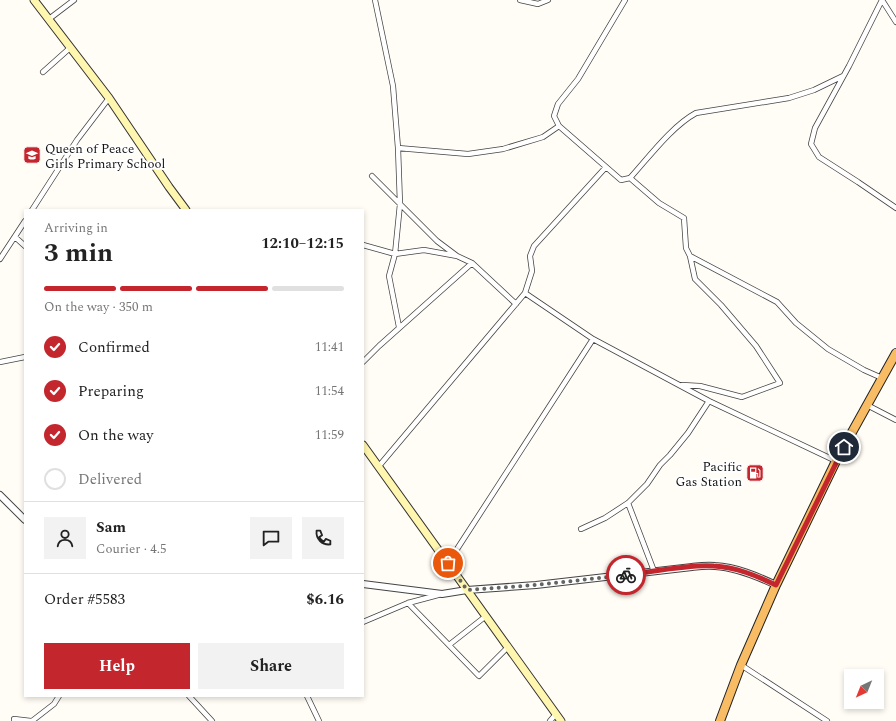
<!DOCTYPE html>
<meta charset="utf-8">
<style>
:root{--surface:#fff;--page:#f2f2f2;--text:#222;--muted:#767676;--line:#e0e0e0;--accent:#c4262e}
body{margin:0;font-family:Spectral,serif;background:var(--page);color:var(--text);height:100vh;display:flex;flex-direction:column;font-size:15px;white-space:nowrap}
*{box-sizing:border-box;margin:0}
p{font-size:13px;color:var(--muted)}
.icon{flex:none;width:22px;height:22px;fill:none;stroke:currentColor;stroke-width:2;stroke-linecap:round;stroke-linejoin:round}
.map{position:relative;flex:1;overflow:hidden}
.panel{position:absolute;left:24px;top:209px;width:340px;height:488px;display:flex;flex-direction:column;background:var(--surface);border-radius:0px;box-shadow:0 2px 6px #0003}
.panel>*{flex:none}
.needle{width:26px;rotate:223deg}
.fabs{position:absolute;left:844px;top:669px;display:grid;gap:8px}
.fabs a{display:grid;place-items:center;width:40px;height:40px;border-radius:0px;background:var(--surface);box-shadow:0 2px 6px #0003;font-size:20px}
.pin{position:absolute;display:grid;place-items:center;width:34px;height:34px;color:#fff;margin:-17px;border:2px solid #fff;border-radius:50%;box-shadow:0 1px 4px #0007}
.courier{position:absolute;display:grid;place-items:center;width:40px;height:40px;margin:-20px;border:3px solid #c4262e;border-radius:50%;background:#fff;color:#222;box-shadow:0 1px 5px #0007}
.overview em{font-style:normal;font-weight:700}
.overview div{display:flex;flex-direction:column-reverse}
.overview{display:flex;align-items:center;justify-content:space-between;height:68px;padding:0 20px}
h1{font-size:26px;font-weight:700;line-height:30px}
.bar{display:grid;grid-template-columns:repeat(4,1fr);gap:6px 4px;align-content:center;height:48px;padding:0 20px}
.bar i{height:5px;border-radius:3px;background:var(--line)}
.bar .active{background:var(--accent)}
.bar p{grid-column:span 4}
.line{display:flex;align-items:center;gap:10px;padding:0 20px;border-top:1px solid var(--line)}
.line div{flex:1}
.round{display:grid;place-items:center;flex:none;width:42px;height:42px;border-radius:0px;background:var(--page)}
ol{padding:0 20px;list-style:none}
li{display:flex;align-items:center;gap:12px;height:44px}
li p{margin-inline-start:auto}
li .icon{padding:4px;border-radius:50%;background:var(--accent);color:#fff;stroke-width:4}
li:last-child{color:var(--muted)}
li i{width:22px;height:22px;border:2px solid var(--line);border-radius:50%}
.cta{display:flex;gap:8px;margin-top:auto;padding:8px 20px}
.cta a{flex:1;height:46px;border-radius:0px;background:var(--accent);color:#fff;font-size:16px;font-weight:700;line-height:46px;text-align:center}
.cta a+a{background:var(--page);color:var(--text)}
.map>svg:first-child{display:block}
</style>
<div class="map">
<svg width="896" height="721" viewBox="0 0 896 721">
<rect width="100%" height="100%" fill="#fffdf5"/>
<g fill="none" stroke-linecap="round" stroke-linejoin="round">
<defs>
<path id="minor" d="M375,0L393,86L398,148L400,204L395,254L389,276L399,327
M520,0L538,4L548,0
M625,0L578,79L558,104L554,116L559,126L621,180L630,178L659,203L684,218L686,248L690,256L777,302L796,323L828,349L864,370L882,378
M882,0L849,66L815,128L811,144L819,157L858,182L896,208
M882,0L896,22
M49,19L74,0
M43,72L71,47
M398,148L468,154L503,149L543,137L559,126
M372,176L437,241L457,256
M630,178C649,157 672,126 696,113L789,98L814,90L843,76
M32,210L77,140L109,98
M15,237L25,246
M363,245L395,254L424,250L457,256L472,263
M0,259L25,221
M593,339L709,401L836,461
M0,362L25,357
M363,362L379,346L472,263L516,304
M682,385L700,386L742,397L780,383L756,346L721,305L695,279L690,256
M867,405L896,420
M379,466L525,293L532,271L530,256L534,246L606,167
M628,503L654,571
M581,529L605,518L628,503L647,484L660,465L670,455L688,433L709,401
M448,563L593,339L525,293
M408,603L479,676L508,647
M363,622L408,603L438,595
M449,645L486,616
M741,665L827,721
M189,696L212,721
M307,696L319,721
M14,721V719L31,721
M32,721L54,704L59,696
M550,721L556,714"/>
<path id="tertiary" d="M0,495L25,520
M363,584L442,594L467,590L536,585L692,567C700,566 707,565 715,566C736,567 757,576 776,585"/>
<path id="secondary" d="M34,0L109,98L169,187L186,210
M363,445L561,721"/>
<path id="trunk" d="M720,721L741,665L776,585L836,461L896,353"/>
</defs>
<use href="#minor" stroke="#444" stroke-width="6"/>
<use href="#tertiary" stroke="#444" stroke-width="8"/>
<use href="#secondary" stroke="#333" stroke-width="9"/>
<use href="#trunk" stroke="#222" stroke-width="10"/>
<use href="#minor" stroke="#fff" stroke-width="4.5"/>
<use href="#tertiary" stroke="#fff" stroke-width="6"/>
<use href="#secondary" stroke="#fff6b0" stroke-width="7"/>
<use href="#trunk" stroke="#f7bc64" stroke-width="8"/>
</g>
<g fill="none" stroke-linecap="round" stroke-linejoin="round">
<path stroke="#646461" stroke-width="4" stroke-dasharray="0 7.2" d="M448,563L467,590L536,585L626,575"/>
<path stroke="#c4262e" stroke-width="5" d="M626,575C653,572 688,564 714,566C736,567 757,576 776,585L844,447"/>
</g>
<defs>
<symbol id="school-square" viewBox="-11 -11 22 22"><rect x="-9" y="-9" width="18" height="18" rx="4" fill="#c4262e" stroke="#fff"/><path d="M0-5L7-2L0 1L-7-2ZM-4 1L0 2.5L4 1V4Q0 6-4 4Z" fill="#fff"/></symbol>
<symbol id="fuel-square" viewBox="-11 -11 22 22"><rect x="-9" y="-9" width="18" height="18" rx="4" fill="#c4262e" stroke="#fff"/><path d="M-5.5-6h7V0h2V4h1.3V-2.5L3-4.5l.8-.8L6-3V5H2.5V1h-1V6h-7ZM-4.2-4.7v3.2H.2V-4.7Z" fill="#fff"/></symbol>
</defs>
<g fill-rule="evenodd">
<use href="#school-square" x="22" y="145" width="20" height="20"/>
<use href="#fuel-square" x="745" y="463" width="20" height="20"/>
</g>
<g text-anchor="middle" stroke-width="4" stroke-linejoin="round" paint-order="stroke">
<g font-size="13" fill="#111" stroke="#fff" text-anchor="start">
<text x="45" y="153">Queen of Peace<tspan x="45" dy="15">Girls Primary School</tspan></text>
<text x="742" y="471" text-anchor="end">Pacific<tspan x="742" dy="15">Gas Station</tspan></text>
</g>
</g>
</svg>
<div class="fabs">
<a><svg class="needle" viewBox="-14 -14 28 28"><path d="M0-13l5 13h-10z" fill="#e53935"/><path d="M0 13l5-13h-10z" fill="#767676"/></svg></a>
</div>
<div class="pin" style="left:448px;top:563px;background:#ea580c"><svg class="icon" aria-label="bag" viewBox="0 0 24 24"><path d="M5 8h14l-1 12H6zM9 8a3 3 0 0 1 6 0"/></svg></div>
<div class="pin" style="left:844px;top:447px;background:#1f2937"><svg class="icon" aria-label="home" viewBox="0 0 24 24"><path d="M3 11l9-7 9 7M6 9v11h12V9"/></svg></div>
<div class="courier" style="left:626px;top:575px"><svg class="icon" aria-label="bike" viewBox="0 0 24 24"><circle cx="6" cy="16" r="4"/><circle cx="18" cy="16" r="4"/><path d="M6 16l4-8h5l3 8M10 8l3 8H6M13 5h3"/></svg></div>
<section class="panel">
<div class="overview"><div><h1>3 min</h1><p>Arriving in</p></div><em>12:10–12:15</em></div>
<div class="bar"><i class="active"></i><i class="active"></i><i class="active"></i><i></i><p>On the way · 350 m</p></div>
<ol>
<li><svg class="icon" aria-label="check" viewBox="0 0 24 24"><path d="M5 12l5 5 9-10"/></svg>Confirmed<p>11:41</p></li>
<li><svg class="icon" aria-label="check" viewBox="0 0 24 24"><path d="M5 12l5 5 9-10"/></svg>Preparing<p>11:54</p></li>
<li><svg class="icon" aria-label="check" viewBox="0 0 24 24"><path d="M5 12l5 5 9-10"/></svg>On the way<p>11:59</p></li>
<li><i></i>Delivered</li>
</ol>
<div class="line" style="height:72px"><a class="round"><svg class="icon" aria-label="person" viewBox="0 0 24 24"><circle cx="12" cy="8" r="4"/><path d="M4 21q1-7 8-7t8 7"/></svg></a><div><b>Sam</b><p>Courier · 4.5</p></div><a class="round"><svg class="icon" aria-label="chat" viewBox="0 0 24 24"><path d="M4 5h16v11H9l-5 4z"/></svg></a><a class="round"><svg class="icon" aria-label="phone" viewBox="0 0 24 24"><path d="M5 4h4l2 5-3 2q2 4 5 5l2-3 5 2v4C11 20 4 13 5 4z"/></svg></a></div>
<div class="line" style="height:52px"><div>Order #5583</div><b>$6.16</b></div>
<div class="cta"><a>Help</a><a>Share</a></div>
</section>
</div>
